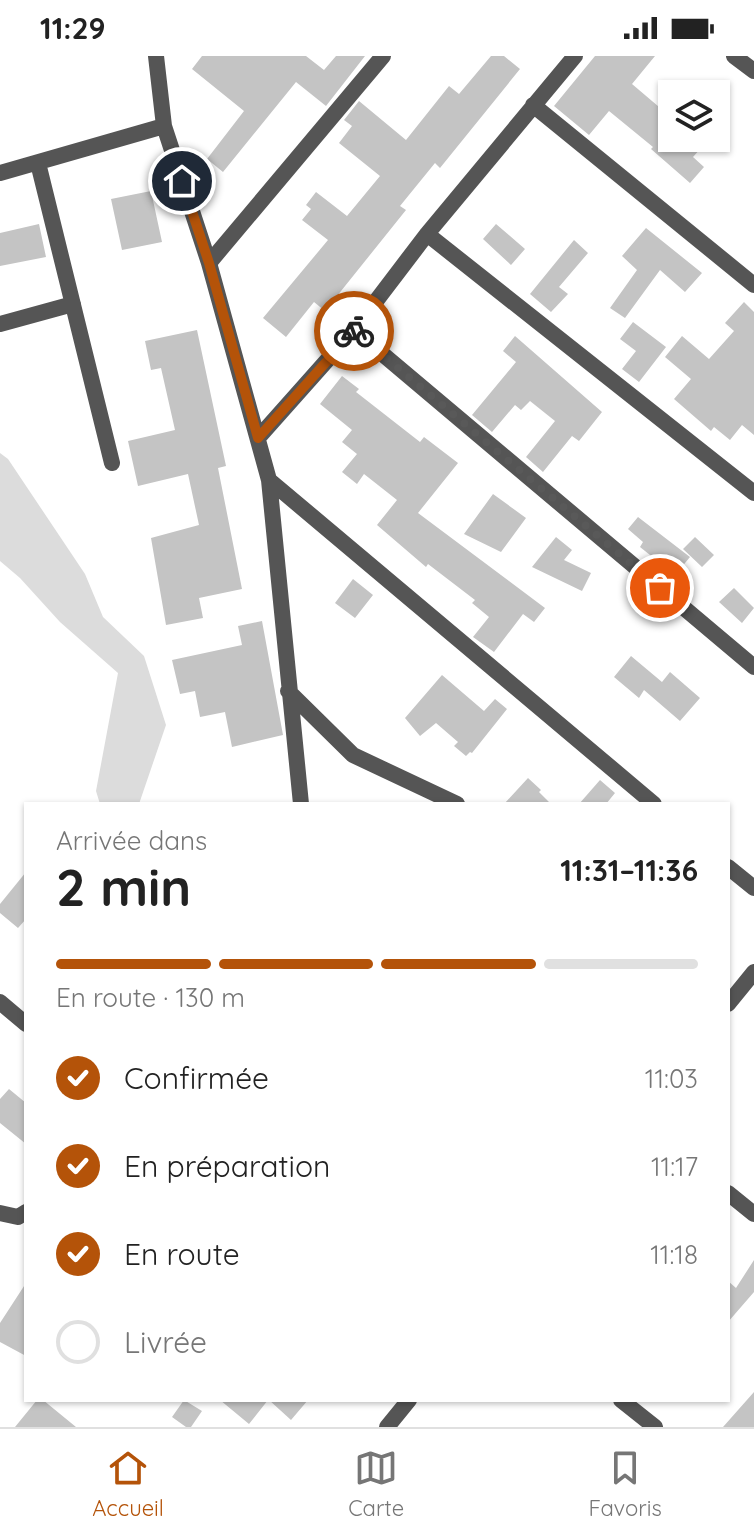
<!DOCTYPE html>
<html lang="fr">
<meta charset="utf-8">
<style>
:root{--surface:#fff;--page:#f2f2f2;--text:#222;--muted:#767676;--line:#e0e0e0;--accent:#b45309}
body{margin:0;font-family:Quicksand,sans-serif;background:var(--page);color:var(--text);height:100vh;display:flex;flex-direction:column;font-size:30px;white-space:nowrap}
*{box-sizing:border-box;margin:0}
p{font-size:26px;color:var(--muted)}
.icon{flex:none;width:44px;height:44px;fill:none;stroke:currentColor;stroke-width:2;stroke-linecap:round;stroke-linejoin:round}
.map{position:relative;flex:1;overflow:hidden}
.side{position:absolute;left:24px;top:746px;width:706px;height:600px;display:flex;flex-direction:column;background:var(--surface);border-radius:0px;box-shadow:0 2px 6px #0004}
.side>*{flex:none}
.tools{position:absolute;left:658px;top:24px;display:grid;gap:16px}
.tools a{display:grid;place-items:center;width:72px;height:72px;border-radius:0px;background:var(--surface);box-shadow:0 2px 6px #0004;font-size:40px}
.pin{position:absolute;display:grid;place-items:center;width:68px;height:68px;color:#fff;margin:-34px;border:4px solid #fff;border-radius:50%;box-shadow:0 2px 8px #0007}
.courier{position:absolute;display:grid;place-items:center;width:80px;height:80px;margin:-40px;border:6px solid #b45309;border-radius:50%;background:#fff;color:#222;box-shadow:0 2px 10px #0007}
.head em{font-style:normal;font-weight:700}
.head div{display:flex;flex-direction:column-reverse}
.head{display:flex;align-items:center;justify-content:space-between;height:136px;padding:0 32px}
h1{font-size:52px;font-weight:700;line-height:60px}
.bar{display:grid;grid-template-columns:repeat(4,1fr);gap:12px 8px;align-content:center;height:96px;padding:0 32px}
.bar i{height:10px;border-radius:6px;background:var(--line)}
.bar .selected{background:var(--accent)}
.bar p{grid-column:span 4}
ol{padding:0 32px;list-style:none}
li{display:flex;align-items:center;gap:24px;height:88px}
li p{margin-inline-start:auto}
li .icon{padding:8px;border-radius:50%;background:var(--accent);color:#fff;stroke-width:4}
li:last-child{color:var(--muted)}
li i{width:44px;height:44px;border:4px solid var(--line);border-radius:50%}
.status{display:flex;justify-content:space-between;align-items:center;height:56px;padding:0 40px;background:var(--surface);direction:ltr}
.status svg{height:22px;fill:currentColor}
.dock{display:flex;justify-content:space-around;align-items:center;height:112px;border-top:2px solid var(--line);background:var(--surface);font-size:22px;color:var(--muted)}
.dock a{display:grid;justify-items:center;gap:4px}
.dock .selected{color:var(--accent)}
.map>svg:first-child{display:block}
</style>
<div class="status"><b>11:29</b><svg viewBox="0 0 49 12"><path d="M0 12V9h3v3zM5 12V6h3v6zM10 12V3h3v9zM15 12V0h3v12zM26 1h20v11H26zM47 4h2v5h-2z"/></svg></div>
<div class="map">
<svg width="754" height="1371" viewBox="0 0 754 1371">
<rect width="100%" height="100%" fill="#fff"/>
<path fill="#dcdcdc" d="M0,397L8,403L85,518L103,561L144,600L166,669L139,748H100L96,735L118,617L60,566L20,522L0,505Z"/>
<path fill="#c4c4c4" d="M202,0H306L324,14L336,0H365L326,50L296,26L223,116L207,103L244,55L192,13Z
M491,0H504L520,13L440,112L435,107L400,150L406,154L325,255L314,246L286,281L263,262L328,184L302,164L311,153L306,149L316,136L347,160L380,120L339,87L352,70L344,64L359,45L406,84L449,30L459,38Z
M595,0H655L632,28L672,62V82H710L693,101L704,111L690,127L651,93L653,91L609,55L589,79L554,50Z
M151,135L162,186L122,194L111,143Z
M39,168L46,201L0,210V177Z
M496,168L525,193L511,209L483,183Z
M646,172L702,217L685,236L660,214L625,262L610,252L637,214L622,200Z
M574,184L588,197L559,231L568,238L551,256L530,238Z
M744,246L754,256V379L742,369L730,384L714,371L711,375L674,343L691,323L665,301L682,280L709,303L734,275L725,267Z
M633,266L666,291L639,326L622,313L636,295L620,283Z
M197,274L226,410L218,412L242,533L199,542L203,562L166,569L151,482L199,469L188,418L138,430L128,385L175,374L161,312L151,314L145,285Z
M515,280L602,356L579,385L572,380L543,416L526,401L555,365L530,345L521,354L515,349L492,376L472,359L516,306L503,295Z
M342,320L359,333L356,336L420,386L424,381L458,407L418,457L545,552L534,566L523,558L494,596L473,581L489,561L472,547L475,544L428,508L426,511L377,469L397,444L364,418L357,428L342,416L357,398L342,386L352,374L320,348Z
M493,438L526,462L501,496L464,478Z
M638,461L690,501L675,519L640,491L643,486L628,473Z
M556,481L572,494L564,504L591,517L582,535L532,511Z
M695,481L714,499L702,511L683,493Z
M353,523L373,539L355,562L335,547Z
M734,532L754,552L742,567L719,546Z
M262,565L283,679L232,691L225,656L200,661L195,635L180,638L172,604L242,589L238,570Z
M631,600L662,626L670,616L700,642L680,665L644,634L639,642L614,621Z
M442,619L484,655L495,643L507,653L472,697L470,696L466,700L454,690L458,686L436,667L420,680L405,662Z
M528,722L541,734L539,736L551,748H504Z
M600,724L615,737L606,748H579Z
M26,816V863L18,872L0,857V848Z
M9,1033L26,1047V1088L0,1067V1043Z
M754,1204V1236L728,1266V1225L736,1232Z
M26,1227V1300L0,1286V1267Z
M754,1336V1371H723Z
M37,1344H43L76,1371H15Z
M184,1344L202,1355L191,1371H186L172,1361Z
M220,1344H268L249,1368Z
M269,1344H308L291,1364Z"/>
<g fill="none" stroke-linecap="round" stroke-linejoin="round">
<path stroke="#555" stroke-width="16" d="M156,0L164,70L209,207L269,424L301,748
M734,0L754,15
M533,49L754,229
M38,107L112,407
M0,117L164,70
M427,178L754,437
M209,207L383,0
M0,268L73,248
M354,274L754,611
M258,382L354,274L427,178L575,0
M269,424L654,748
M288,635L353,699L457,748
M728,811L754,832
M0,946L26,968
M728,948L754,916
M728,1137L754,1158
M0,1157L18,1161L26,1156
M621,1344L655,1371
M387,1371L409,1344"/>
</g>
<g fill="none" stroke-linecap="round" stroke-linejoin="round">
<path stroke="#595959" stroke-width="8" stroke-dasharray="0 14.4" d="M354,275L660,532"/>
<path stroke="#b45309" stroke-width="10" d="M182,125L209,207L258,382L354,275"/>
</g>
</svg>
<div class="tools">
<a><svg class="icon" aria-label="layers" viewBox="0 0 24 24"><path d="M12 4l9 5-9 5-9-5zM3 14l9 5 9-5"/></svg></a>
</div>
<div class="pin" style="left:660px;top:532px;background:#ea580c"><svg class="icon" aria-label="bag" viewBox="0 0 24 24"><path d="M5 8h14l-1 12H6zM9 8a3 3 0 0 1 6 0"/></svg></div>
<div class="pin" style="left:182px;top:125px;background:#1f2937"><svg class="icon" aria-label="home" viewBox="0 0 24 24"><path d="M3 11l9-7 9 7M6 9v11h12V9"/></svg></div>
<div class="courier" style="left:354px;top:275px"><svg class="icon" aria-label="bike" viewBox="0 0 24 24"><circle cx="6" cy="16" r="4"/><circle cx="18" cy="16" r="4"/><path d="M6 16l4-8h5l3 8M10 8l3 8H6M13 5h3"/></svg></div>
<section class="side">
<div class="head"><div><h1>2 min</h1><p>Arrivée dans</p></div><em>11:31–11:36</em></div>
<div class="bar"><i class="selected"></i><i class="selected"></i><i class="selected"></i><i></i><p>En route · 130 m</p></div>
<ol>
<li><svg class="icon" aria-label="check" viewBox="0 0 24 24"><path d="M5 12l5 5 9-10"/></svg>Confirmée<p>11:03</p></li>
<li><svg class="icon" aria-label="check" viewBox="0 0 24 24"><path d="M5 12l5 5 9-10"/></svg>En préparation<p>11:17</p></li>
<li><svg class="icon" aria-label="check" viewBox="0 0 24 24"><path d="M5 12l5 5 9-10"/></svg>En route<p>11:18</p></li>
<li><i></i>Livrée</li>
</ol>
</section>
</div>
<nav class="dock">
<a class="selected"><svg class="icon" aria-label="home" viewBox="0 0 24 24"><path d="M3 11l9-7 9 7M6 9v11h12V9"/></svg>Accueil</a>
<a><svg class="icon" aria-label="map" viewBox="0 0 24 24"><path d="M3 6l6-2 6 2 6-2v14l-6 2-6-2-6 2zM9 4v14M15 6v14"/></svg>Carte</a>
<a><svg class="icon" aria-label="saved" viewBox="0 0 24 24"><path d="M7 4h10v16l-5-4-5 4z"/></svg>Favoris</a>
</nav>
